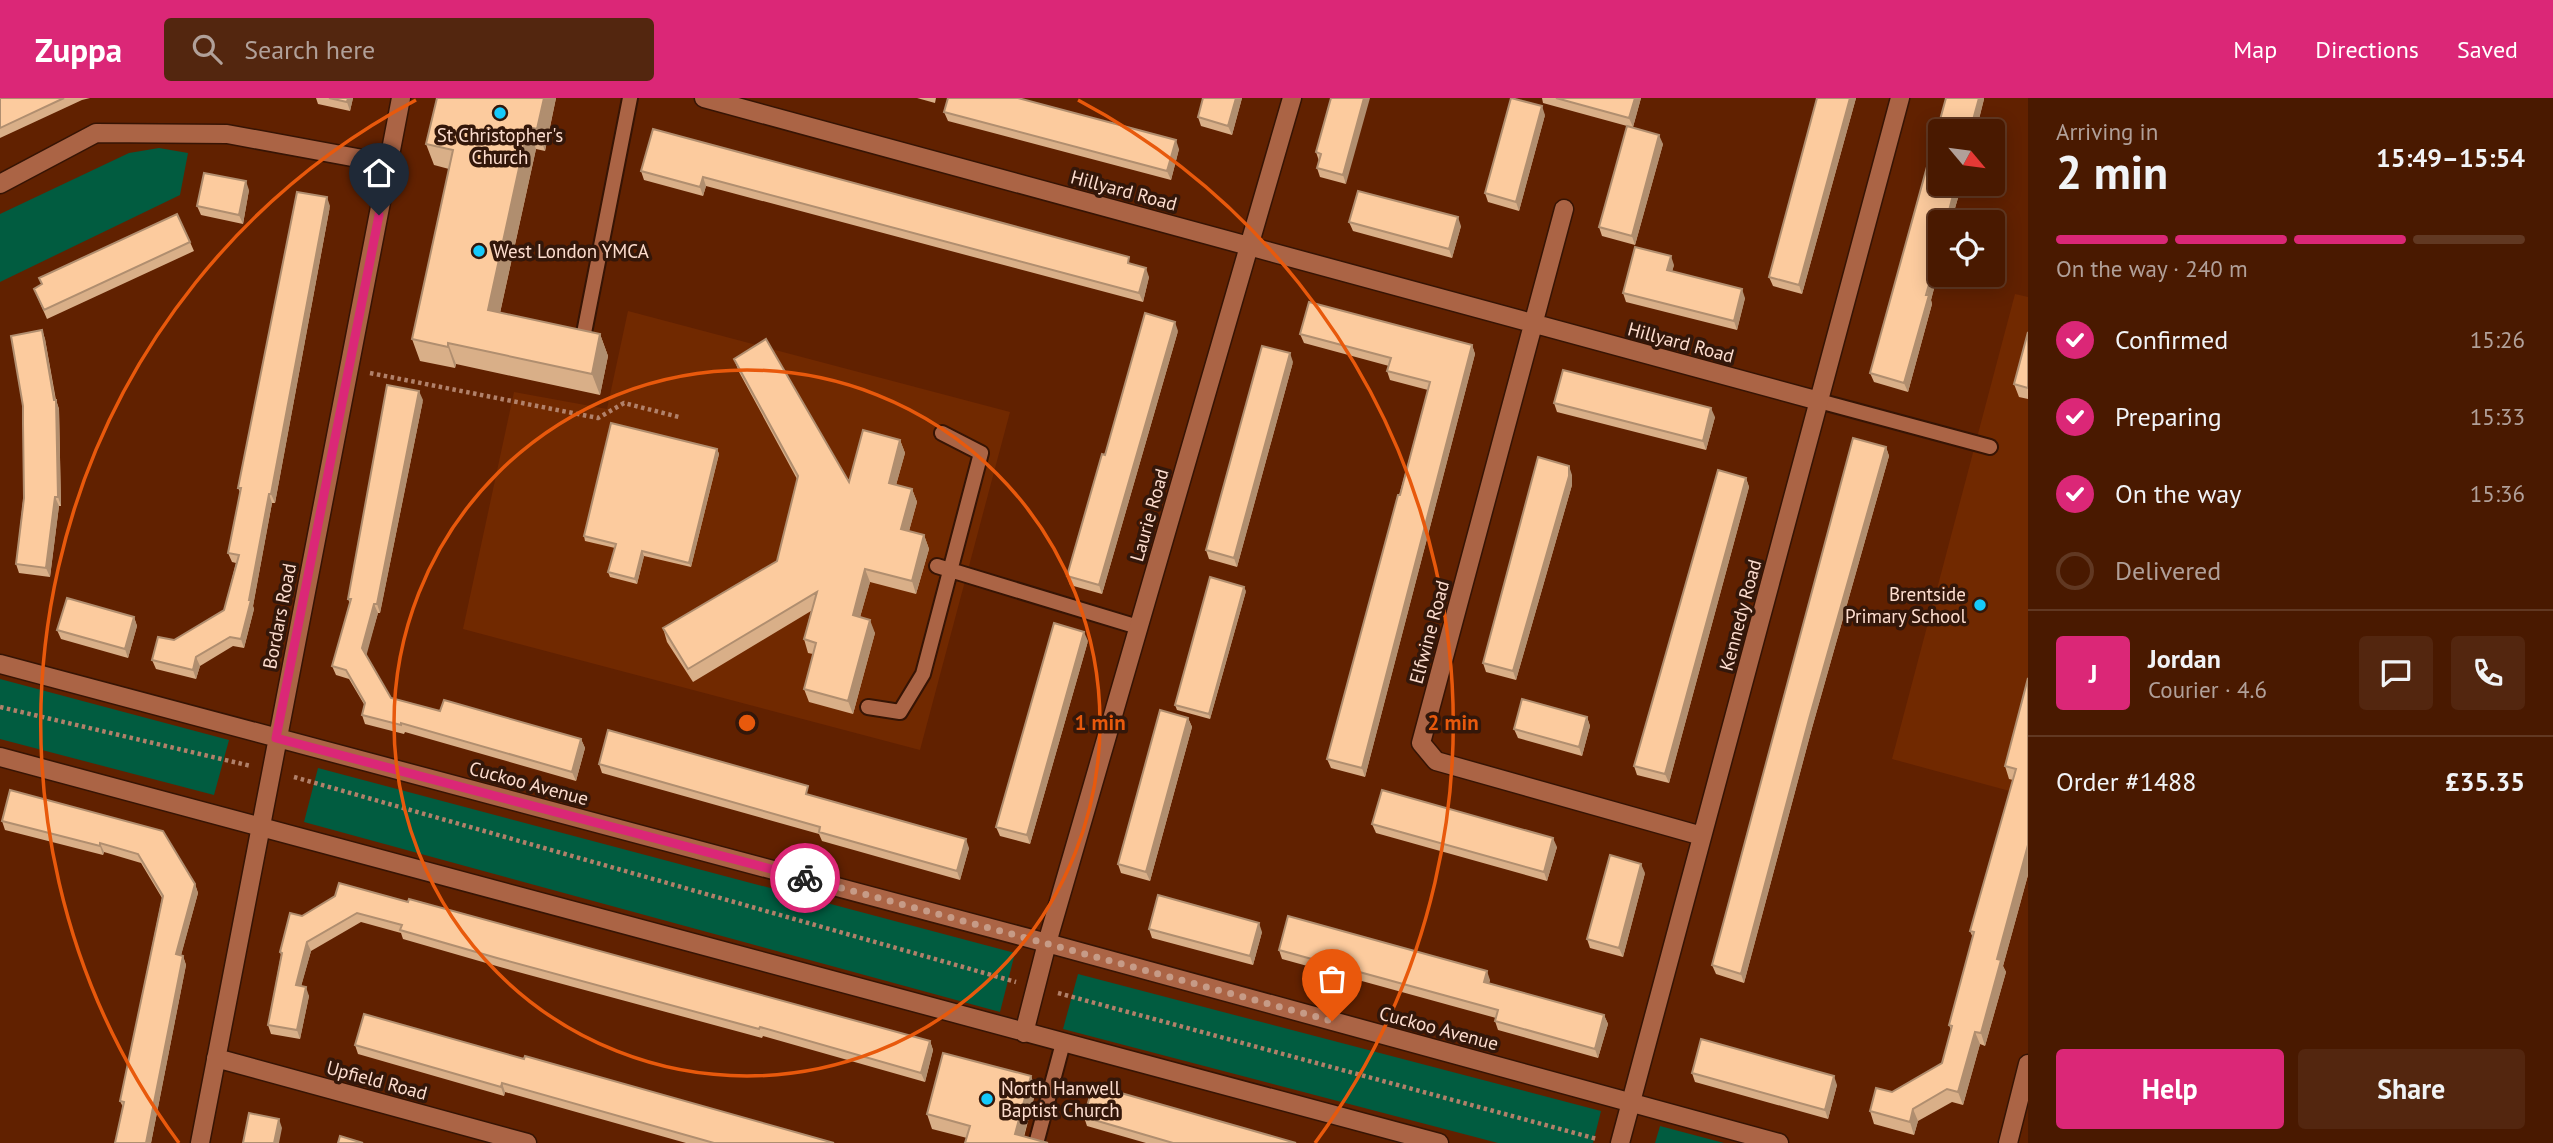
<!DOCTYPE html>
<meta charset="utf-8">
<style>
:root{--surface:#491900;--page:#53260f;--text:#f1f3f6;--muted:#b1a099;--line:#613822;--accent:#db2777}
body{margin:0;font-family:"PT Sans",sans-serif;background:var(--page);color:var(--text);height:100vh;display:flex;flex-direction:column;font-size:26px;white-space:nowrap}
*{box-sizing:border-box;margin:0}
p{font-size:23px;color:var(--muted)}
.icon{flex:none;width:38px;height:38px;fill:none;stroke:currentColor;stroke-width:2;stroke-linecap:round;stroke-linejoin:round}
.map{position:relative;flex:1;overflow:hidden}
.panel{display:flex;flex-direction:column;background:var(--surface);width:525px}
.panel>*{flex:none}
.needle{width:46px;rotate:119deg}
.buttons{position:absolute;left:1928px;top:21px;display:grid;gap:14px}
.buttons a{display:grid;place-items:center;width:77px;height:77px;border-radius:7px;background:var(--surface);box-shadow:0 4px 18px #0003,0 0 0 2px var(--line);font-size:35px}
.pin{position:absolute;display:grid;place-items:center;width:60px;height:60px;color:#fff;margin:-72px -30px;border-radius:50% 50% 50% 0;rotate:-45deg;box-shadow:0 0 7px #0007}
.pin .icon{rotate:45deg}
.courier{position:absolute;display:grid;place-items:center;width:70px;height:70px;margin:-35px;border:5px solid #db2777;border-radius:50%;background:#fff;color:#222;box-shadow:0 2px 9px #0007}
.summary em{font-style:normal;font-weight:700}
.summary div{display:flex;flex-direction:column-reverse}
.summary{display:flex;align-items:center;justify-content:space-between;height:119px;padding:0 28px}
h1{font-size:46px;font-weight:700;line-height:52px}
.bar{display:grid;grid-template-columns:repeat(4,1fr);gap:10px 7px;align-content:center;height:84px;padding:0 28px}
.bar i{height:9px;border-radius:5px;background:var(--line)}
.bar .on{background:var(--accent)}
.bar p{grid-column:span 4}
.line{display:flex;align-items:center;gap:18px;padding:0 28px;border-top:2px solid var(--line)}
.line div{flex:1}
.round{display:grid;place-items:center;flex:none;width:74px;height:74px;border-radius:7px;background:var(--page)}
ol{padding:0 28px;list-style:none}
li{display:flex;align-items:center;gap:21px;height:77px}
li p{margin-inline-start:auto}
li .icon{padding:7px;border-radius:50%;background:var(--accent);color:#fff;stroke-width:4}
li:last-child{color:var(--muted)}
li i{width:38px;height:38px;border:4px solid var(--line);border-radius:50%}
.cta{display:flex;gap:14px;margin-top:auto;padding:14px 28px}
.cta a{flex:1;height:80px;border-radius:7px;background:var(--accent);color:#fff;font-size:28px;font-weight:700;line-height:80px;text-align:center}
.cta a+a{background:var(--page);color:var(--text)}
header{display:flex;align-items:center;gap:42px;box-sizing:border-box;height:98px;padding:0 35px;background:var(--accent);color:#fff}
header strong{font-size:33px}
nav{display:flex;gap:38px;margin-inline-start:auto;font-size:24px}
.search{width:490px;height:63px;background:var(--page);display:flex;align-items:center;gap:18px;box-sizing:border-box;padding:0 24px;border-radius:7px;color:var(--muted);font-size:26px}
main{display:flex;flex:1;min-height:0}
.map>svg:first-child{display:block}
</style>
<header>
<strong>Zuppa</strong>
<div class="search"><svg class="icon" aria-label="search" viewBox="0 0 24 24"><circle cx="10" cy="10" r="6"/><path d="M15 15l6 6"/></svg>Search here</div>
<nav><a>Map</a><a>Directions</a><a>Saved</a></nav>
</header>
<main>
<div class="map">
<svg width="2028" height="1045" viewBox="0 0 2028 1045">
<rect width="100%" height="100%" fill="#612100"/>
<path fill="#712900" d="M2015,196L2028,199V698L1892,661Z
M628,213L1010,314L920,652L463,531L514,294L607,311Z"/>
<path fill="#015c40" d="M159,50L188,55L180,97L0,184V116L129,55Z
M0,581L229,642L214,697L0,641Z
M318,670L1015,855L1000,914L304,724Z
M1078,876L1601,1013L1593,1045H1498L1063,931Z
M1660,1028L1724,1045H1655Z"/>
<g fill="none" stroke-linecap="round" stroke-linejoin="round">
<defs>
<path id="service" d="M584,235L630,0
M1819,303L1990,349
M937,468L1138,529
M868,609L900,614L923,576L981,355L942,335
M1037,1042L1063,945"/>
<path id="minor" d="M704,0L1819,303
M0,86L96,35L227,36L390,66
M1564,111L1421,645L1436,663L1702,738
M0,566L1047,845L1779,1045
M0,659L1439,1045
M1024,935L1047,845L1292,0
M216,960L527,1045
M200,1045L401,0
M1620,1045L1900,0
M2008,1045L2028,966"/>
</defs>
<use href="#service" stroke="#361404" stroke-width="18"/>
<use href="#minor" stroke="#361404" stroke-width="21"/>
<path stroke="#b1816a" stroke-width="4.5" stroke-dasharray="3.5 3.5" stroke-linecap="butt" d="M370,275L598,320L624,305L679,319
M0,609L251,668
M294,679L1016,884
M1058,895L1597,1041"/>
<use href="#service" stroke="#ab6445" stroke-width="14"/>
<use href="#minor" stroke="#ab6445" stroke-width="18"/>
</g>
<path fill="#d9af88" d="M0,0H90L82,2L0,40Z
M316,0H353L350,13L318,6Z
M556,0L545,53L536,51L500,215L600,236L608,258L600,297L456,266L455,270L420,263L412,241L449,71L434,67L426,46Z
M917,0H936L935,5Z
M1242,0L1232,37L1201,28L1198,19Z
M1331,0L1346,86L1320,79L1317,70L1319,63L1316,54Z
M1542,0H1641L1633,29L1663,46L1635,147L1602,138L1599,129L1627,28L1543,5Z
M1817,0H1856L1802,196L1773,188L1769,179Z
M1946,0H1984V1L1976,33H1941V86H1962L1951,124H1941V164L1931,202L1932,206L1908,294L1874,284L1870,275Z
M944,14L1179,51L1171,82L948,23Z
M1545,17L1519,113L1488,104L1485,95Z
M653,31L1132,166L1149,179L1143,204L706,88L703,98L644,82L641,73Z
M249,92L243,126L201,117L197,108Z
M330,108L275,405H272L253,508L254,511L244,550L233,548L200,568L196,581L156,571L152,562L174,542L224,512L236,465L232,464L228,455L240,394L238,390Z
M1349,124L1461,128L1452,160L1353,133Z
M190,144L194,153L47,221L34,191L42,187L39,180Z
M1674,167L1672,173L1745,200L1737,232L1626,204L1623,195Z
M42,232L45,241L56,302L59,311L61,408H59L50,479L19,475L16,466Z
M1178,233L1102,496L1070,487L1067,478L1105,357Z
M2028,234V301L2019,299L2014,286Z
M1300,236L1472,247L1475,256L1365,679L1331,670L1327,661L1428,292L1390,282L1387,273L1389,268L1304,245Z
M734,261L849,384L900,342L905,355L896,387L912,391L917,404L909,433L924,437L929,451L916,496L870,484L860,519L875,535L853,616L809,604L804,591L813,556L808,555L804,541L811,513L693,584L667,544L663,530L777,463L797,381L739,274Z
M1293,264L1237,469L1209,461L1206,452Z
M423,302L380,515H378L366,556L391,600L440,613L581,641L585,650L576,683L405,634L404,636L365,626L362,617L365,608L349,581L336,577L332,568L350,506L348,501Z
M1554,305L1715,319L1706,352L1557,314Z
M1886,349L1889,358L1812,630L1744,885L1716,876L1712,867Z
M717,351L719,356L691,469L644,458L637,486L610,479L608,474L615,450L585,443L584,438Z
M1572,377V387L1516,582L1486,574L1483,565Z
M1746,380L1749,389L1669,685L1637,677L1634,668Z
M1246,493L1210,621L1177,612L1175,607Z
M134,519L137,528L128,560L61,541L57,532Z
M1088,543L1030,746L1000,738L996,729Z
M2028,580V777L2003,868L2006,874L1985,948L1980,946L1963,1007L1952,1004L1918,1023L1914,1037L1874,1026L1870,1013L1892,994L1942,965L1951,932L1949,927L1973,840L1970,833L2013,682L2009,681L2005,668Z
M1587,619L1590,628L1582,658L1518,640L1514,631Z
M1188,620L1192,629L1150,783L1121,775L1118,766Z
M599,666L811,697L969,750L960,782L822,743L819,736L602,675Z
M2,723L163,733L195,786L198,795L181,857L183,858L186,867L151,1045H115L123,1009L120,1003L162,800L141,765L104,754L103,757L5,732Z
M1372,726L1557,749L1547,783L1376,735Z
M1645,775L1623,859L1590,850L1587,841Z
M335,798L930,943L933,952L925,984L763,938L762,940L500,869L403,841L401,835L361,824L311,853L301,888L309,898L300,941L271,936L268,927L281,857L280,854L302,818Z
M1149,831L1262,834L1253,867L1152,840Z
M1279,852L1490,882L1489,885L1604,917L1608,926L1598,960L1498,932L1495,923L1496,920L1282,861Z
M355,947L524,961L834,1045H686L505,994L504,998L358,956Z
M1692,975L1837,987L1828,1021L1695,984Z
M1031,978L1036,992L1024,1039L967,1040L932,1031L927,1016Z
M1084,1019L1296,1045H1146L1087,1028Z"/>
<path fill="#b08e6f" d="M348,0H353L350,13L347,4Z
M544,0H556L545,53L537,31Z
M1236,0H1242L1232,37L1228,28Z
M1364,0H1370L1346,86L1343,77Z
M1635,0H1641L1633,29L1629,20Z
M1850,0H1856L1802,196L1799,187Z
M1979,0H1984V1L1976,33H1970Z
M1542,8L1545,17L1519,113L1516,104Z
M528,29L536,51L496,233L488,212Z
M1659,37L1663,46L1635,147L1632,138Z
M1176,42L1179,51L1171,82L1167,73Z
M703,79L706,88L703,98L700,89Z
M246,83L249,92L243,126L239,117Z
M1956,86H1962L1951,124H1946Z
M327,99L330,108L275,405L271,396Z
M1458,119L1461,128L1452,160L1449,151Z
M1941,143V164L1931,202L1932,206L1908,294L1904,285Z
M1671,158L1674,167L1670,181L1667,172Z
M1146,170L1149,179L1143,204L1139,195Z
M1742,191L1745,200L1737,232L1734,223Z
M1175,224L1178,233L1102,496L1099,487Z
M42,232L45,241L56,305V302L59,311L61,408L58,399L54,302Z
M600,236L608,258L600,297L592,276Z
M448,245L456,266L455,270L448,249Z
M1472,247L1475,256L1365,679L1362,670Z
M1290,255L1293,264L1237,469L1234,460Z
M419,293L423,302L380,515L377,506Z
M1711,310L1715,319L1706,352L1703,343Z
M900,342L905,355L893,398L889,385Z
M1886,349L1889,358L1812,630L1744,885L1741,876L1809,621Z
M717,351L719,356L691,469L689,465Z
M1569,368L1572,377V387L1516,582L1513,573Z
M1746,380L1749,389L1669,685L1665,676Z
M912,391L917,404L906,444L901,431Z
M269,396L272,405L253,508L254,511L244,550L241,541Z
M55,399L59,408L50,479L46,470Z
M924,437L929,451L916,496L912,483Z
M642,453L644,458L637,486L635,481Z
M865,471L870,484L857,530L853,517Z
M1244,489L1246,493L1210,621L1209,616Z
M374,506L378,515L366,559L362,550Z
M134,519L137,528L128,560L125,551Z
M870,522L875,535L853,616L848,603Z
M1084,534L1088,543L1030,746L1027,737Z
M196,559L200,568L196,581L193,572Z
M1587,619L1590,628L1582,658L1579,649Z
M1188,620L1192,629L1150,783L1146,774Z
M581,641L585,650L576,683L572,674Z
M1553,740L1557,749L1547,783L1544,774Z
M966,741L969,750L960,782L957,773Z
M100,745L104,754L103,757L100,748Z
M2028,747V777L2003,868L2006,874L1985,948L1981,935L1997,861Z
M1641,766L1645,775L1623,859L1619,850Z
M195,786L198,795L179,865L176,856Z
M1259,825L1262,834L1253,867L1250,858Z
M307,844L311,853L299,896L296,887Z
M183,858L186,867L151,1045H146Z
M1487,873L1490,882L1487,893L1484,884Z
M306,889L309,898L300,941L297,932Z
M1604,917L1608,926L1598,960L1595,951Z
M1975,934L1980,946L1963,1007L1958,994Z
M930,943L933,952L925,984L921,975Z
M1031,978L1036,992L1022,1045L1015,1036Z
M1834,978L1837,987L1828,1021L1825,1012Z
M502,985L505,994L504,998L501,989Z
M1913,1011L1918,1023L1914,1037L1910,1024Z
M279,1021L282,1030L279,1045H274Z"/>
<path fill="#fccb9e" stroke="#b08e6f" stroke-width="2" d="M0,0H64L0,30Z
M329,0H348L347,4Z
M437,0H544L537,31L528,29L488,212L600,236L592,276L448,245V249L412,241L453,52L426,46Z
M948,0H1018L1176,42L1167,73L944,14Z
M1203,0H1236L1228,28L1198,19Z
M1331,0H1364L1343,77L1317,70L1321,56L1316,54Z
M1511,0L1542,8L1516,104L1485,95Z
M1556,0H1635L1629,20Z
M1817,0H1850L1799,187L1769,179Z
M1946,0H1979L1970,33H1941V86H1956L1946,124H1941V143L1926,197H1929L1904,285L1870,275Z
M1627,28L1659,37L1632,138L1599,129Z
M653,31L1129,159L1128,165L1146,170L1139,195L703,79L700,89L641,73Z
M204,75L246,83L239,117L197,108Z
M1358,93L1458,119L1449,151L1349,124Z
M297,94L327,99L271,396H269L249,502H251L241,541L230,539L196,559L193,572L152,562L158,539L174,542L224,512L239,457L228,455L241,390H238Z
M177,116L190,144L44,212L34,191L42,186L39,180Z
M1635,149L1671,158L1667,172L1742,191L1734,223L1623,195Z
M1309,204L1472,247L1362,670L1327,661L1398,397H1400L1430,284L1387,273L1391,260L1300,236Z
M1145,215L1175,224L1099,487L1067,478L1102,356L1105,357Z
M42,232L54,302H56L58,399H55L46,470L16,466L24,400L23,326V308L11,238Z
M2028,234V290L2014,286Z
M766,241L849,384L863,332L900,342L889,385L912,391L901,431L924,437L912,483L865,471L853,517L870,522L848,603L804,591L816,545L804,541L817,494L688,571L663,530L777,463L798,378L734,261Z
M1262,248L1290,255L1234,460L1206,452Z
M1563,272L1711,310L1703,343L1554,305Z
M387,287L419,293L377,506H374L362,550L391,600L440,613L444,602L581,641L572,674L401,625V627L362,617L365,605L346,572L332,568L351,501H348Z
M611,325L717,351L689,465L642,453L635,481L608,474L616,446L584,438Z
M1853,340L1886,349L1809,621L1741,876L1712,867Z
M1538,359L1569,368V378L1513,573L1483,565Z
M1718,372L1746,380L1665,676L1634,668Z
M1210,479L1244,489L1209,616L1175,607Z
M67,500L134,519L125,551L57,532Z
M1054,525L1084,534L1027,737L996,729Z
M2028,580V747L1997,861L2001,862L1981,935L1975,934L1958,994L1947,991L1913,1011L1910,1024L1870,1013L1876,990L1892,994L1942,965L1952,928L1949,927L1974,834L1970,833L2016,671L2005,668Z
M1522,601L1587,619L1579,649L1514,631Z
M1160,612L1188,620L1146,774L1118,766Z
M608,632L808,688L806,696L966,741L957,773L819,734L820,729L599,666Z
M10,692L163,733L195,786L176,856L183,858L146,1045H115L124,1004L120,1003L163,798L138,756L100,745V748L2,723Z
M1382,692L1553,740L1544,774L1372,726Z
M1610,757L1641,766L1619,850L1587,841Z
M339,785L408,804L409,801L930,943L921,975L760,929L759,931L497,860L400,832L402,827L357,815L307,844L296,887L306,889L297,932L268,927L282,855L280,854L290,815L302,818L335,798Z
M1158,797L1259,825L1250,858L1149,831Z
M1288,818L1487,873L1484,884L1604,917L1595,951L1495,923L1498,912L1279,852Z
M364,916L524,961L525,958L834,1045H714L502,985L501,989L355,947Z
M1701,941L1834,978L1825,1012L1692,975Z
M943,955L1031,978L1015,1036L1048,1045H965L970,1028L927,1016Z
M1093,987L1296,1045H1173L1084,1019Z
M249,1015L279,1021L274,1045H243Z
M340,1038L363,1045H338Z"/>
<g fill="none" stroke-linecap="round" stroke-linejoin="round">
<path stroke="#c69b87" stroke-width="7" stroke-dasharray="0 12.6" d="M805,780L1332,923"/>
<path stroke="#db2777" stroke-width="9" d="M379,117L276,640L805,780"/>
</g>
<g fill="none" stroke="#e8590c" stroke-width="3.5">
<circle cx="747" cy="625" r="353"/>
<path d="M179 1045A706 706 0 0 1 416 2M1078 2A706 706 0 0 1 1315 1045"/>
</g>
<g fill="#16cafb" stroke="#33170a" stroke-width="2.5">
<circle cx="500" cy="15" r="7"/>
<circle cx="479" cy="153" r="7"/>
<circle cx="1980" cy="507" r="7"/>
<circle cx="987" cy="1001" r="7"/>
</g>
<g text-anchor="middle" stroke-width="7" stroke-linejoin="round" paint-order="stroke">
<g font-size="19" fill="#fdddcf" stroke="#33170a" text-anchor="start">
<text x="500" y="44" text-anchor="middle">St Christopher's<tspan x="500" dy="22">Church</tspan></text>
<text x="493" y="160">West London YMCA</text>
<text x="1966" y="503" text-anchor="end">Brentside<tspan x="1966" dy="22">Primary School</tspan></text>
<text x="1001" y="997">North Hanwell<tspan x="1001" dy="22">Baptist Church</tspan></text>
</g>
<g font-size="19" fill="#fdddcf" stroke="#33170a">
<text transform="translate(1124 92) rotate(15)" y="7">Hillyard Road</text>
<text transform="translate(1681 244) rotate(15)" y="7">Hillyard Road</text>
<text transform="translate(1149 417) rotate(-74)" y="7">Laurie Road</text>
<text transform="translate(1740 517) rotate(-75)" y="7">Kennedy Road</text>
<text transform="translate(279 518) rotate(-79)" y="7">Bordars Road</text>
<text transform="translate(1429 534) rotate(-75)" y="7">Elfwine Road</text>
<text transform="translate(529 685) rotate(15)" y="7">Cuckoo Avenue</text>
<text transform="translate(1439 930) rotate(15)" y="7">Cuckoo Avenue</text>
<text transform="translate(377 982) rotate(15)" y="7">Upfield Road</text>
</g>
</g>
<circle cx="747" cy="625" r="10" fill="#e8590c" stroke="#33170a" stroke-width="3.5"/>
<g font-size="21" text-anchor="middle" font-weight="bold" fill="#e8590c" stroke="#33170a" stroke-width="7" stroke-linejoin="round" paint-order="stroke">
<text x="1100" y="632">1 min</text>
<text x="1453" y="632">2 min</text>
</g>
</svg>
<div class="buttons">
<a><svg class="needle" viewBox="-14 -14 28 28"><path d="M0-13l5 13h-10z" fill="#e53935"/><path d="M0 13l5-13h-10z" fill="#b1a099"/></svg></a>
<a><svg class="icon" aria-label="locate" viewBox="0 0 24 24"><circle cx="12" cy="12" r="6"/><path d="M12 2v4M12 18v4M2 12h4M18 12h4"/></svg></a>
</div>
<div class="pin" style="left:1332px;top:923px;background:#ea580c"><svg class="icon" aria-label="bag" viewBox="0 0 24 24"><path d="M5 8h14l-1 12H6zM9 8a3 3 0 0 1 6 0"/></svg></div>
<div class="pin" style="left:379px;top:117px;background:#1f2937"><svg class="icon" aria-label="home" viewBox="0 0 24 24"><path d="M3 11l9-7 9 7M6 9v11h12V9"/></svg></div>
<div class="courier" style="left:805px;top:780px"><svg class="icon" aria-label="bike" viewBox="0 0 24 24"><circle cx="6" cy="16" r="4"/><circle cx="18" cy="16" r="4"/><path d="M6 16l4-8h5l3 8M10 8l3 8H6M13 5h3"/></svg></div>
</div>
<section class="panel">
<div class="summary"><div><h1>2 min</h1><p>Arriving in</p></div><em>15:49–15:54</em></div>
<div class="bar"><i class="on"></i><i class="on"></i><i class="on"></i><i></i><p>On the way · 240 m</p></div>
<ol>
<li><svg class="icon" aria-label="check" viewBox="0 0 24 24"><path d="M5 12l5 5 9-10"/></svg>Confirmed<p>15:26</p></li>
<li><svg class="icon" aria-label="check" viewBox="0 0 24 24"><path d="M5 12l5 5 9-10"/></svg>Preparing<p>15:33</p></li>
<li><svg class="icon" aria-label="check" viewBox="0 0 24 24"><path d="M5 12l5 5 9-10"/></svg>On the way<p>15:36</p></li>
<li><i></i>Delivered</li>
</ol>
<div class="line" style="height:126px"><b class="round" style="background:var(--accent);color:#fff">J</b><div><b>Jordan</b><p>Courier · 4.6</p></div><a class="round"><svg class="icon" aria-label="chat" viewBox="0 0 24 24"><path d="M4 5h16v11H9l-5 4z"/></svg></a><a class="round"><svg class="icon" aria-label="phone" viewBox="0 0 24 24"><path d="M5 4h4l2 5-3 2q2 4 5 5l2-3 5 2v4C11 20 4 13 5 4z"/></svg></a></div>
<div class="line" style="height:91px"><div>Order #1488</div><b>£35.35</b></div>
<div class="cta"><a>Help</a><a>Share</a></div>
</section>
</main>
